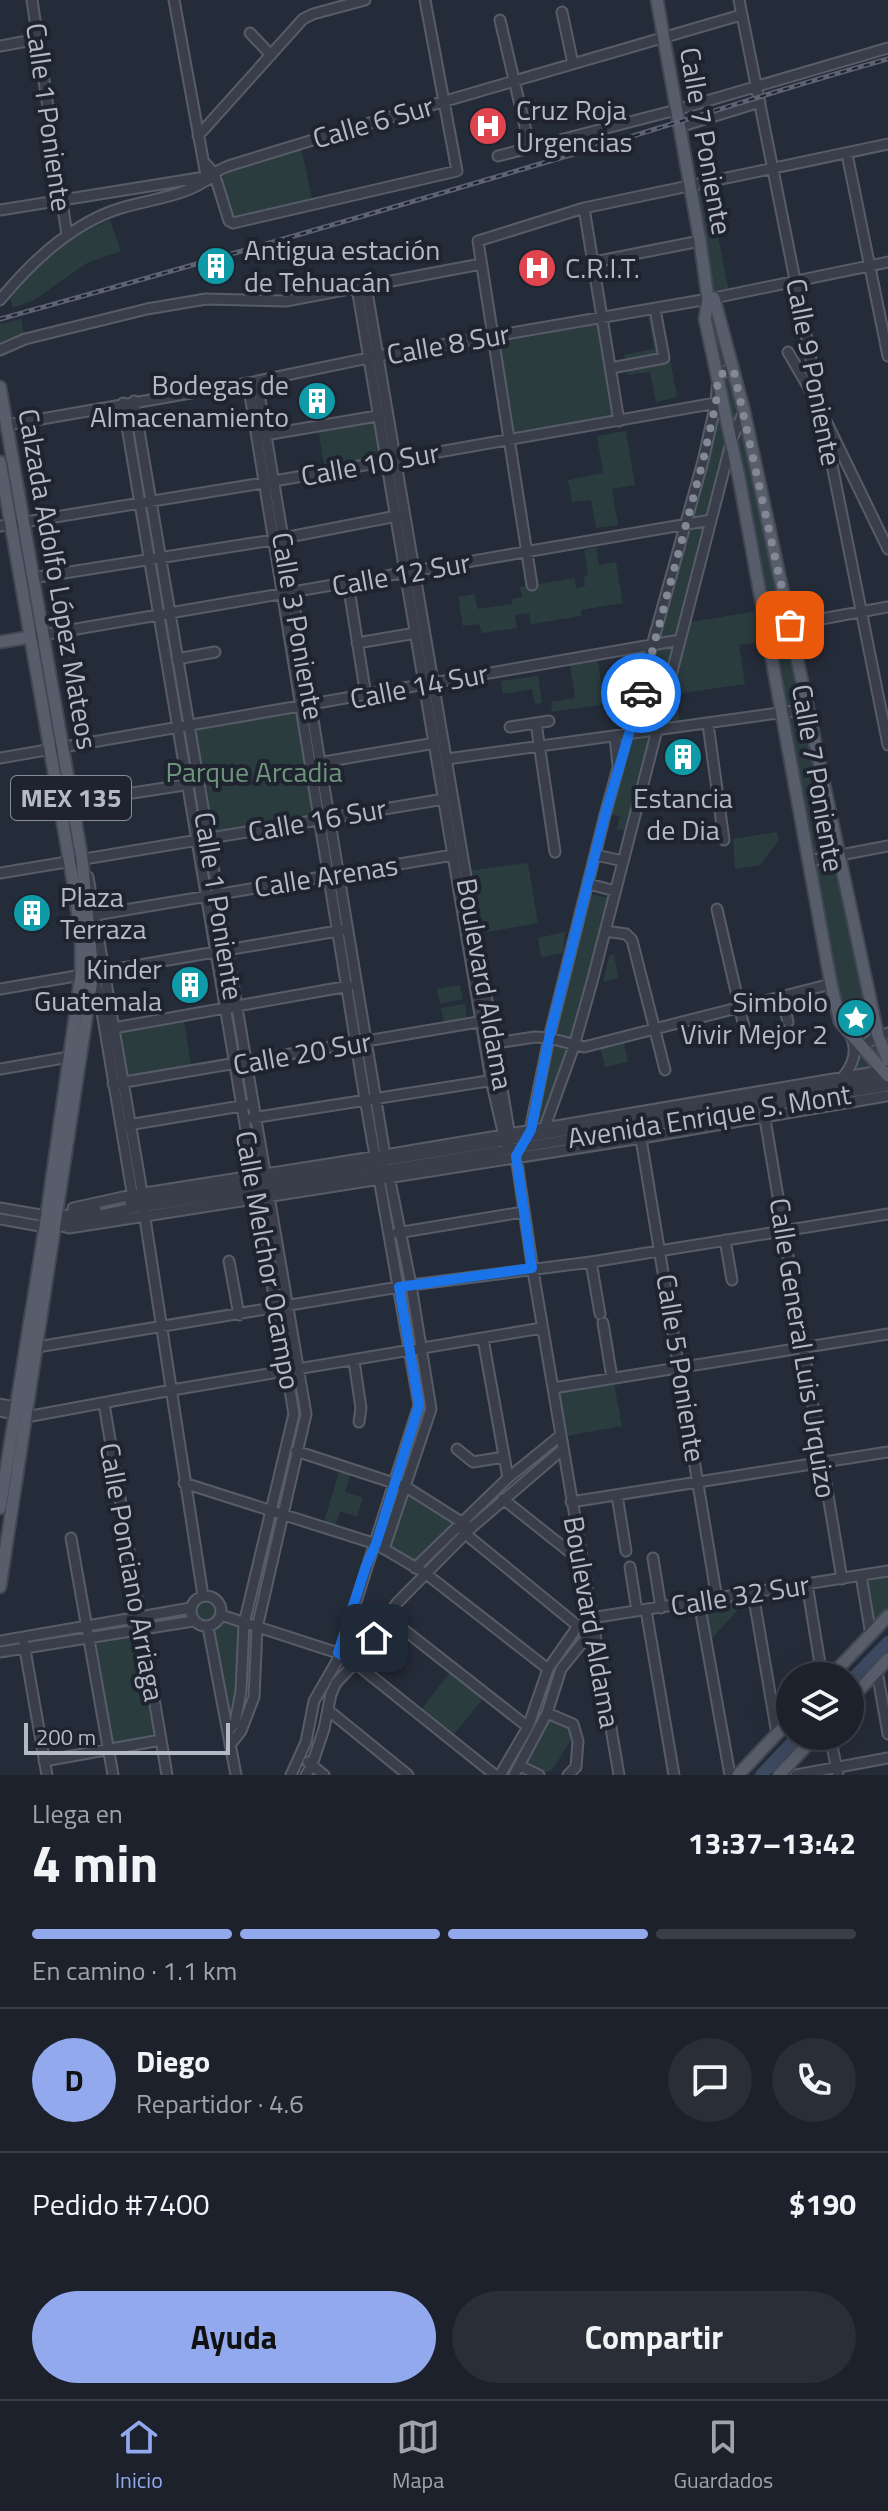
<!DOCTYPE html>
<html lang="es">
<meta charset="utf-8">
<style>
:root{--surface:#1c212b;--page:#292e37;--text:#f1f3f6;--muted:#a0a3a9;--line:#3a3e47;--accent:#92aaed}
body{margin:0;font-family:"Titillium Web",sans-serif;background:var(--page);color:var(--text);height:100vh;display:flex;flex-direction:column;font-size:30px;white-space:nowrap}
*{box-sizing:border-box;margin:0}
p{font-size:26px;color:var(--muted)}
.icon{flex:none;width:44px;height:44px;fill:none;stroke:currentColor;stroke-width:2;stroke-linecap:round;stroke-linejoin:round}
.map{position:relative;height:1775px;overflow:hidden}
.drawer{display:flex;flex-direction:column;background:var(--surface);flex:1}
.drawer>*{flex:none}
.controls{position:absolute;left:776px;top:1662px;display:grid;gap:16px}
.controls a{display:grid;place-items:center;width:88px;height:88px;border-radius:50%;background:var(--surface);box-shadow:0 8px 32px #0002,0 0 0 2px var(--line);font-size:40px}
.scale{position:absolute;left:24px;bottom:20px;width:206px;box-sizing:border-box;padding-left:8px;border:4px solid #b4b9c6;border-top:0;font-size:22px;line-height:28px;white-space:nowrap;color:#b4b9c6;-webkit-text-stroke:6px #1e232f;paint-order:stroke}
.pin{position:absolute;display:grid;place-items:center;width:68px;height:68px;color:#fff;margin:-34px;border-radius:16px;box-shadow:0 4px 12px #0006}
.courier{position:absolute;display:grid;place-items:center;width:80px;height:80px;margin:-40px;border:6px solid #1a73e8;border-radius:50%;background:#fff;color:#222;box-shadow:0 2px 10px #0007}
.overview em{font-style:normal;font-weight:700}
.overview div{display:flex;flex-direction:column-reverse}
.overview{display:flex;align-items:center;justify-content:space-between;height:136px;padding:0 32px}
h1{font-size:52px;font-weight:700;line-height:60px}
.bar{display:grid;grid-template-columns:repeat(4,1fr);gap:12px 8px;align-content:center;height:96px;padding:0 32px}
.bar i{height:10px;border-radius:6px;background:var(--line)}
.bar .on{background:var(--accent)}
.bar p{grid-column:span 4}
.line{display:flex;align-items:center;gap:20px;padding:0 32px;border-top:2px solid var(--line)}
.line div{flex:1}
.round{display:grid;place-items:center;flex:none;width:84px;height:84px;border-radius:42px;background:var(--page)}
.button{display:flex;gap:16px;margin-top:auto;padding:16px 32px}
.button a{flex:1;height:92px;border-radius:48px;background:var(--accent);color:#111;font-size:32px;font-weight:700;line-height:92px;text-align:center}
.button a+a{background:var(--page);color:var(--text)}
.menu{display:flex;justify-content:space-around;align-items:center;height:112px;border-top:2px solid var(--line);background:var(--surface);font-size:22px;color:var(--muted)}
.menu a{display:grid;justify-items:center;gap:4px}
.menu .on{color:var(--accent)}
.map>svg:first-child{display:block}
</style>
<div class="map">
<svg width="888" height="1775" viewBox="0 0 888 1775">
<rect width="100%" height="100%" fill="#252c39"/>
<path fill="#2b3c3f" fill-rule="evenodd" d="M301,148L313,203L232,219L221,180L229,170Z
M708,185L729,292L710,297L691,189Z
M110,220L121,251L87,263L34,300L13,308L9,295C35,267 74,233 110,220Z
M714,300L888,1061V1074L843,1077L855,1050L842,1026L769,641L739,645L745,684L676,694L680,728L656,732L630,832L617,829L620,816L607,813L617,770L613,771L608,733L624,731L621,715L614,716L612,703L552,712L551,702L575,698L570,665L598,661L603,695L631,690L625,648L656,643L716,410L706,319ZM728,443L763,610L685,623Z
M662,315L677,397L656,402L650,372L628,375L624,355L654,349L648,317Z
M21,319L24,335L0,344V324Z
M601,324L616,419L515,435L500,342Z
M365,421L376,426L382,458L325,469L318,429Z
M626,431L635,485L612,489L618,525L596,528L591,500L572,502L568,480L603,473L597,436Z
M596,547L599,565L616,562L623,603L581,610V616L531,624L529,613L515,615L517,628L482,633L479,624L463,626L458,597L474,594L478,609L512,604V599L522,597L520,587L575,578L576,588L585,586L584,576L588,575L584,550Z
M538,676L542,703L535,704L532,689L503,694L501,681Z
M300,708L319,819L208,838L189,726Z
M777,832L779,840L760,865L735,869L733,839Z
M528,863L538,923L476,934L466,871Z
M586,893L613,899L592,982L545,1127L531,1130Z
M565,932L563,953L541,957L538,938Z
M614,954L618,978L603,982L609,956Z
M460,985L463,999L440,1004L437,989Z
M465,1004L467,1018L444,1022L441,1008Z
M183,1016L192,1071L124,1082L114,1028Z
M623,1037L628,1062L605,1067L599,1043Z
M613,1378L622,1426L561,1437L553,1388Z
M340,1469L351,1473L345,1492L363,1498L357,1517L340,1511L334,1529L323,1525Z
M406,1487L461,1522L415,1568L384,1549Z
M888,1571V1616L871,1635L861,1576Z
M753,1593L706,1645L699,1602Z
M192 1611a14 14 0 1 1 28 0a14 14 0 1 1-28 0Z
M222,1617L244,1624L236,1710L228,1728L209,1628Z
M142,1629L161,1740L108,1749L89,1637Z
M451,1671L485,1696L452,1737L420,1711Z
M548,1716L569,1726L571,1740L552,1770L541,1774L522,1765Z"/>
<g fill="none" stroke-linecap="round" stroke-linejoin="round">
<path stroke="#3d4861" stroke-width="12" d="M850,1681L888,1642
M761,1775L798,1736"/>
<defs>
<path id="minor" d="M32,0L67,235
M174,0L205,170
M739,0L888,745
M562,12L573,64
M500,20L530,148
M250,33L271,55
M0,46L38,39
M679,127L760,102
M198,136L303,19L313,14L365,0
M847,154L888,356
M498,156L676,110L888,48
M206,164L214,173L229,221L233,223L457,171L425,0
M584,208L619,421
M0,210L205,177L228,166L339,132L741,15
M594,262L700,241
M366,286L512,1148L516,1156L533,1271L619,1775
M357,288L491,1080L507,1149
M0,300C32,261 72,223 121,208C155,198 184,197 213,176
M0,350L25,339L147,309L206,299L286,301L481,264
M788,352L817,402
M611,368L664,358L655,309
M257,381L386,1161L411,1285L431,1409L384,1549
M248,383L365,1099L419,1405L337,1661L314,1701L306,1742L291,1775
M134,401L306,1414L257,1628L254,1697L241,1731L230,1745
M123,403L294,1414L244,1624L241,1691L235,1723L228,1731
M827,423L888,549
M7,425L248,383L378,356L714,298L888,262
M259,436L383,415
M0,526L263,483L716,403
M32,578L273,540L402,515
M348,583L366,696
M532,585L478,241L584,208L888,144
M766,629L888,607
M30,637L711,520
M357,643L416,633
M177,659L215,652
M536,723L555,852
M708,724L724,840
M510,727L549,721
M615,737L618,765
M0,758L680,640
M447,759L807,709
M318,763L441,742
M67,803L191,784
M596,855L623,861
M809,861L888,846
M0,873L450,798
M88,877L143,1198
M589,884L615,891
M717,909L745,1031
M95,915L459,854
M605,931L626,934L632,940L665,1070
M94,977L99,994L133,1198
M0,989L343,930
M782,997L788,1022
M108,1029L349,986
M489,1044L535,1037L549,1038L584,1047L831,984
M857,1051L874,1038L888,1033
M0,1069L69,1057
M843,1077C853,1065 858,1051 851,1036
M113,1084L484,1021
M764,1113L842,1579
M252,1118L494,1080
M128,1125L247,1105
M543,1132L574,1046L592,982L732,439L744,411
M640,1133L717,1599
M529,1135L549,1038L605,815L703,461L716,403L718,377L726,371L734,372
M130,1203L888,1077
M0,1208L46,1216
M73,1208L132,1195L385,1155L886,1070
M144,1212L203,1596
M57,1217L96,1210
M0,1219L45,1227
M56,1224L134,1208L387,1170L888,1086
M59,1225L69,1228L642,1138L886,1096
M397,1233L523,1212
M725,1240L732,1280
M229,1261L239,1315
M591,1262L600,1314
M603,1323L612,1378
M483,1339L508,1478
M37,1347L411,1285L591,1262L888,1214
M354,1361L361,1408L359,1422
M553,1388L888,1334
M0,1404L20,1408
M104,1404L167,1775
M0,1411L26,1417L172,1390L542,1328
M457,1449L473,1462L504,1457
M296,1451L406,1487L471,1528
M184,1483L376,1544L425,1573L548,1669
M617,1495L626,1551
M503,1499L581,1561
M571,1502L888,1452
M463,1532L578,1626
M71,1538L113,1775
M653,1558L661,1608
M630,1567L637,1611
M415,1568L508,1478L561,1435
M861,1576L871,1635
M807,1584L822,1676
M753,1593L777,1734
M191 1611a15 15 0 1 1 30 0a15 15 0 1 1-30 0Z
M699,1602L730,1775
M646,1610L674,1775
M221,1615L338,1653L355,1663L495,1775
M389,1618L528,1727
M208,1627L236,1775
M0,1641L191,1608
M24,1644L47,1775
M0,1652L193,1621
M877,1671L888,1734
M328,1710L408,1775
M547,1713L573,1724L578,1741L576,1767L568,1775
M830,1736L838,1775
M44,1761L161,1740
M308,1762L324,1775
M520,1766L539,1775
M306,1775L312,1765L324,1729L331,1694L336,1683L355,1663L397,1603L471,1528L563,1449
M500,1775L528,1727L548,1669L578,1626L591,1618L888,1571
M514,1775L547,1713L561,1669L586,1638L594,1633
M796,1775L888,1758"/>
<path id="major" d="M657,0L700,241L708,299L705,319L739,478L831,984L840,1022L888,1076
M714,298L744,411L878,1036L888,1060
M0,387L82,859L93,973L0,1587
M0,462L75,893L81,940V975L45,1227L0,1508
M0,642L30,637
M831,1676L888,1616
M850,1700L888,1659
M738,1775L790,1720
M779,1775L816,1736"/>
</defs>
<use href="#minor" stroke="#575c68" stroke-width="13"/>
<use href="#major" stroke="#424753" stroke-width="15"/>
<use href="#minor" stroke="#393e4a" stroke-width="9"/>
<use href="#major" stroke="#575d6a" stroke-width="11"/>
<defs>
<path id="rail" d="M0,319C196,265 392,208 587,150C687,120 787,87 888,59"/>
</defs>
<use href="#rail" stroke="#5d6373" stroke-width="5"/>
<use href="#rail" stroke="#1e232f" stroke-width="2" stroke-dasharray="6" stroke-linecap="butt"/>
</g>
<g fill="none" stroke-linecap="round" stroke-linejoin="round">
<path stroke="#828895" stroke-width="8" stroke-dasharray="0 14.4" d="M641,693L703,461L716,403L718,377L726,371L734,372L790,625"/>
<path stroke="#1a73e8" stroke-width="10" d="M374,1638L355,1663L338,1653L366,1566L376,1544L419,1405L399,1287L532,1268L516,1156L531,1130L549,1038L605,815L641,693"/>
</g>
<defs>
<symbol id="hospital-disc" viewBox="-11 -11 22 22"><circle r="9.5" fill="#e0444e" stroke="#1e232f"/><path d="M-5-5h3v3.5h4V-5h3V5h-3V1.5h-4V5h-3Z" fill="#fff"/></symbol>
<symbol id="building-disc" viewBox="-11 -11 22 22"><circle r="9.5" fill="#0f9aa8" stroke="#1e232f"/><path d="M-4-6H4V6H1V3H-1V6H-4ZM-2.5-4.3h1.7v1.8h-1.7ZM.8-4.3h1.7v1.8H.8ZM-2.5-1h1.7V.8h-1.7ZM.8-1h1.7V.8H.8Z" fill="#fff"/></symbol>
<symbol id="sight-disc" viewBox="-11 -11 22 22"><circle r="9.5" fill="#0f9aa8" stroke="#1e232f"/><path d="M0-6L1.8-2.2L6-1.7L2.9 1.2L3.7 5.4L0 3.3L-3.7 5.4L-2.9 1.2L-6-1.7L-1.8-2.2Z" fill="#fff"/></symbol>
</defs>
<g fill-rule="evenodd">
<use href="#hospital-disc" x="466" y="104" width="44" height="44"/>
<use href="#building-disc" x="194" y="244" width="44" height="44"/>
<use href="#hospital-disc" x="515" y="246" width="44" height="44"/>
<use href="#building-disc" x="295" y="379" width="44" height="44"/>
<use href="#building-disc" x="661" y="735" width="44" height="44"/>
<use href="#building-disc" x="10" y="891" width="44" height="44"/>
<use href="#building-disc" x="168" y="963" width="44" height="44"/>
<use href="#sight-disc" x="834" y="996" width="44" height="44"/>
</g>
<g text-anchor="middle" stroke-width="8" stroke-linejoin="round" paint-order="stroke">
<rect fill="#1e232f" stroke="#878c99" stroke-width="2" x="11" y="776" width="120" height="44" rx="6"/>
<g font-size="26" font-weight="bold" fill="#b4b9c6">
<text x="71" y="807">MEX 135</text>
</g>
<g font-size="28" fill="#b4b9c6" stroke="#1e232f" text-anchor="start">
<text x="516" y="120">Cruz Roja<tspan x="516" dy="32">Urgencias</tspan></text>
<text x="244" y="260">Antigua estación<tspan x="244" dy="32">de Tehuacán</tspan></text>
<text x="565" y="278">C.R.I.T.</text>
<text x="289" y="395" text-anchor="end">Bodegas de<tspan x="289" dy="32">Almacenamiento</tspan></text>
<text x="683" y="808" text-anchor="middle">Estancia<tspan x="683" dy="32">de Dia</tspan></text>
<text x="60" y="907">Plaza<tspan x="60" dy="32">Terraza</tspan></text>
<text x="162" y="979" text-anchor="end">Kinder<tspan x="162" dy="32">Guatemala</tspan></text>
<text x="828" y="1012" text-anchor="end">Simbolo<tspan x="828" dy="32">Vivir Mejor 2</tspan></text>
</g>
<g font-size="28" fill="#b4b9c6" stroke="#1e232f">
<text transform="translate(49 117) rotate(82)" y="10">Calle 1 Poniente</text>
<text transform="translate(373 122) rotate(-16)" y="10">Calle 6 Sur</text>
<text transform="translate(706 141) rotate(80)" y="10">Calle 7 Poniente</text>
<text transform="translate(448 344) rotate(-10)" y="10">Calle 8 Sur</text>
<text transform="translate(814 372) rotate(79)" y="10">Calle 9 Poniente</text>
<text transform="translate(370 464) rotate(-10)" y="10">Calle 10 Sur</text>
<text transform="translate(401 574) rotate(-10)" y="10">Calle 12 Sur</text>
<text transform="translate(58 579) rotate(80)" y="10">Calzada Adolfo López Mateos</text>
<text transform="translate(298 626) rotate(80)" y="10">Calle 3 Poniente</text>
<text transform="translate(419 686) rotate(-11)" y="10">Calle 14 Sur</text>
<text transform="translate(818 778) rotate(80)" y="10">Calle 7 Poniente</text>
<text transform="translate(317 820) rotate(-10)" y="10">Calle 16 Sur</text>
<text transform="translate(326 876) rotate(-9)" y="10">Calle Arenas</text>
<text transform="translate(219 906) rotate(81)" y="10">Calle 1 Poniente</text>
<text transform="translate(485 984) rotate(80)" y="10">Boulevard Aldama</text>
<text transform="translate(302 1053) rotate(-10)" y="10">Calle 20 Sur</text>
<text transform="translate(709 1116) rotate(-9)" y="10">Avenida Enrique S. Mont</text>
<text transform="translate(268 1260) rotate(80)" y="10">Calle Melchor Ocampo</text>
<text transform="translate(803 1348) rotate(81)" y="10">Calle General Luis Urquizo</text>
<text transform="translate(681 1368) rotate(81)" y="10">Calle 5 Poniente</text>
<text transform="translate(132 1572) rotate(80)" y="10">Calle Ponciano Arriaga</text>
<text transform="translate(740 1595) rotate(-9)" y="10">Calle 32 Sur</text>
<text transform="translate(592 1622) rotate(80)" y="10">Boulevard Aldama</text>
</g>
<g font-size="28" fill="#6e947b" stroke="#1e232f">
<text x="254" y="782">Parque Arcadia</text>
</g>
</g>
</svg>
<div class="controls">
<a><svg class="icon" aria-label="layers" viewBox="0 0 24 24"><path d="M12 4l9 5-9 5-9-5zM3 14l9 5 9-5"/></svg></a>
</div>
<div class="scale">200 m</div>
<div class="pin" style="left:790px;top:625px;background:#ea580c"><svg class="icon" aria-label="bag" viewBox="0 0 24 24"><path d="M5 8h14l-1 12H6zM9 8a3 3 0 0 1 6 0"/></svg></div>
<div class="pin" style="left:374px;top:1638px;background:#1f2937"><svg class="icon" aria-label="home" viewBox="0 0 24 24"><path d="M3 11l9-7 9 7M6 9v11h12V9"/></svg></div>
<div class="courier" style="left:641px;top:693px"><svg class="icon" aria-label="car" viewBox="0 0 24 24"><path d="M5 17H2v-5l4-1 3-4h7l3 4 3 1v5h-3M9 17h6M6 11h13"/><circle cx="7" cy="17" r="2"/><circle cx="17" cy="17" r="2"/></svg></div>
</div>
<section class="drawer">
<div class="overview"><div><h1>4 min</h1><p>Llega en</p></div><em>13:37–13:42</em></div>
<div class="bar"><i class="on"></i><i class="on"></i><i class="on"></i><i></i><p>En camino · 1.1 km</p></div>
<div class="line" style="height:144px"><b class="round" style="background:var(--accent);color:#111">D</b><div><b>Diego</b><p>Repartidor · 4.6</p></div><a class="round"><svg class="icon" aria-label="chat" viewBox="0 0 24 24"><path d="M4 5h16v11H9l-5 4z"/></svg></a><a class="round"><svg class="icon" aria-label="phone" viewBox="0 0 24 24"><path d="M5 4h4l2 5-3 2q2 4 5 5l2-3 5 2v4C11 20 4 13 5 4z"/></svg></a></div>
<div class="line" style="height:104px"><div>Pedido #7400</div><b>$190</b></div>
<div class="button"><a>Ayuda</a><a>Compartir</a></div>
</section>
<nav class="menu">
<a class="on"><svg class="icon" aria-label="home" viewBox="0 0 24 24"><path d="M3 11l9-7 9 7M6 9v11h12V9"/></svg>Inicio</a>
<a><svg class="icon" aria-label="map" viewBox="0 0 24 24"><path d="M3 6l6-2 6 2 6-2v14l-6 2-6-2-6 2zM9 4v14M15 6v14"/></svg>Mapa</a>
<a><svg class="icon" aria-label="saved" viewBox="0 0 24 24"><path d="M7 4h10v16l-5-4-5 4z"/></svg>Guardados</a>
</nav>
